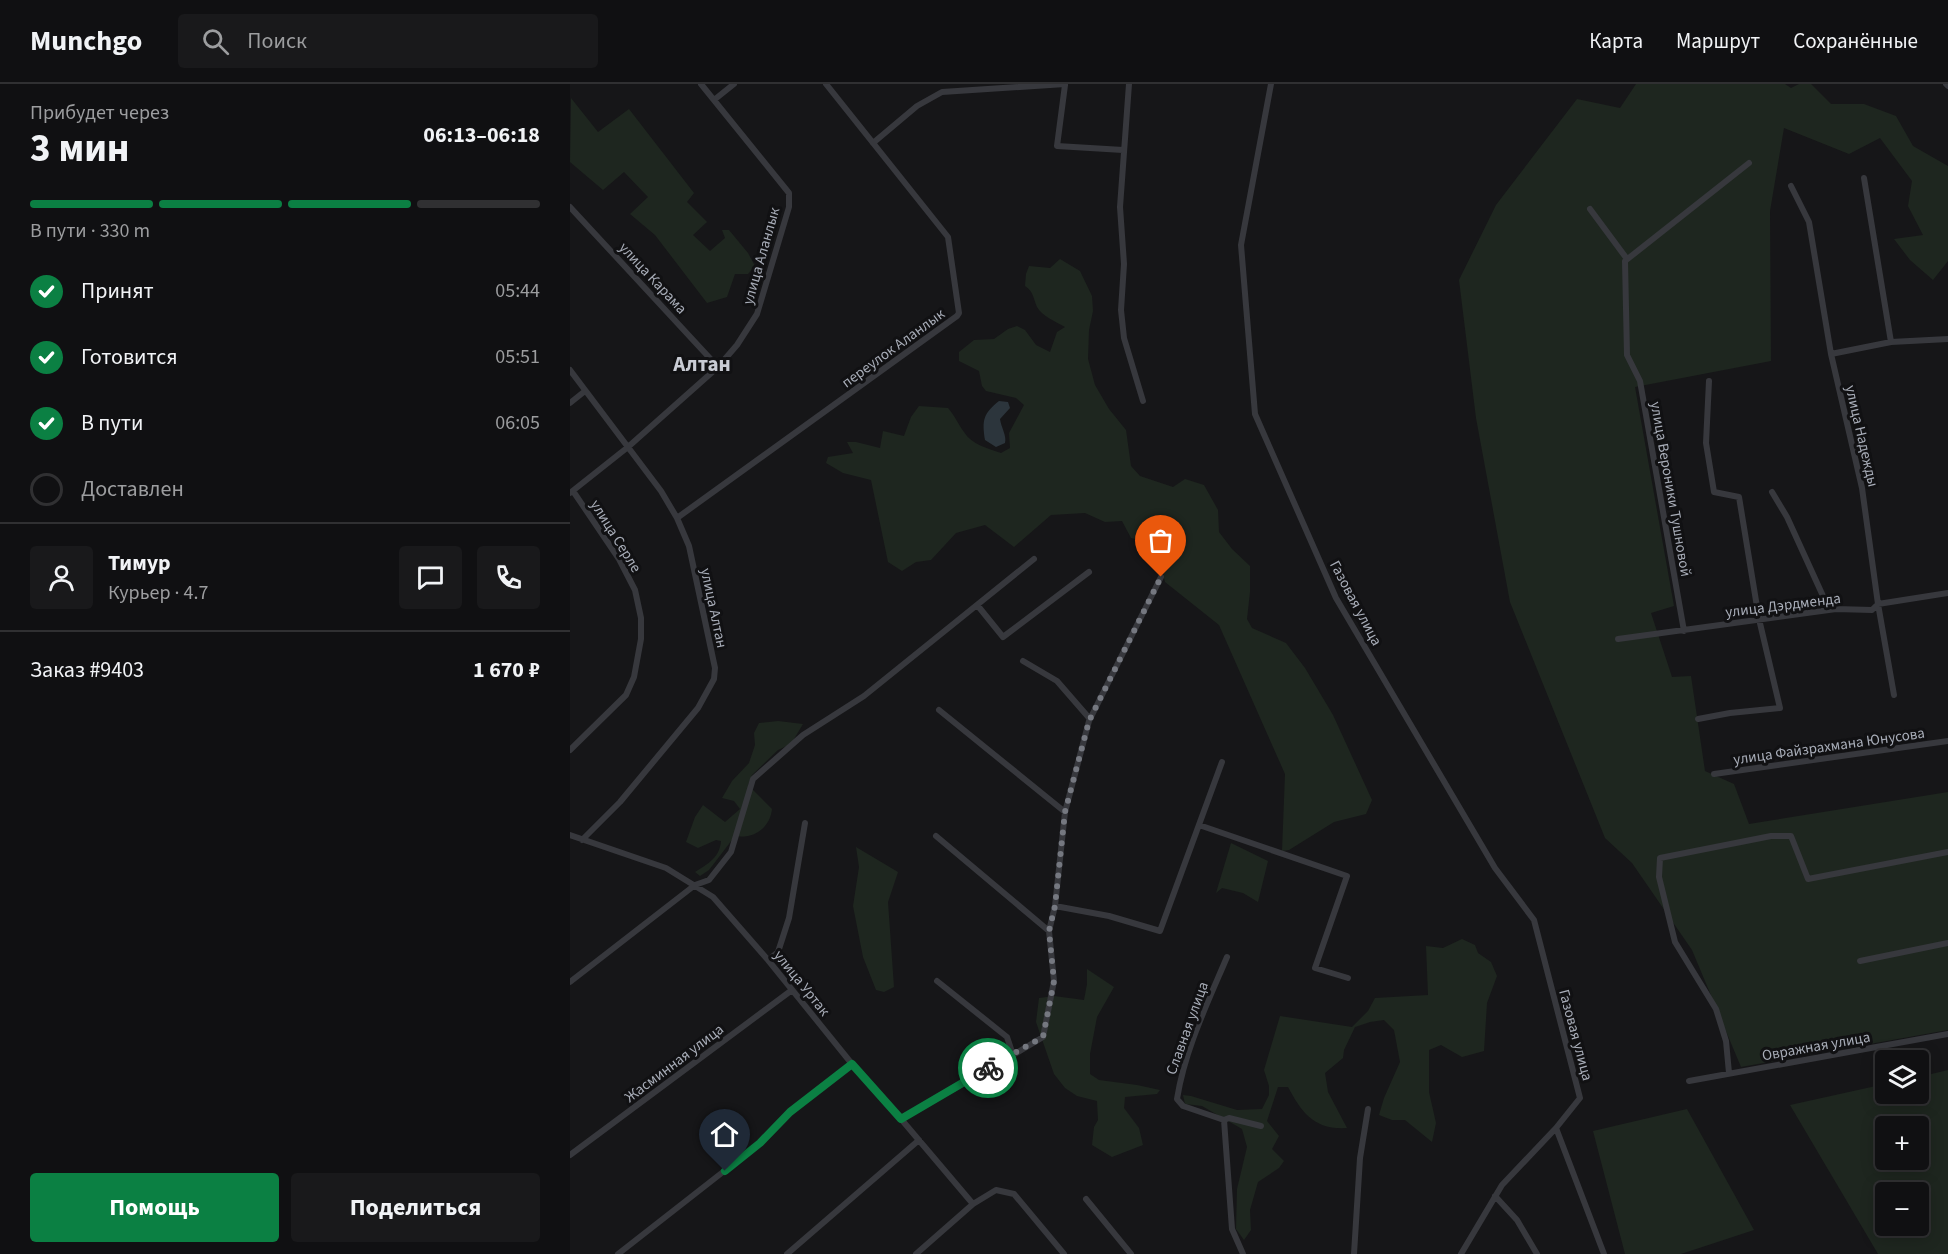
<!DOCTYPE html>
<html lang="ru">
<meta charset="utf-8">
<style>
:root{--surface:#101012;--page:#19191b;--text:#f1f3f6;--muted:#9c9d9f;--line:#303032;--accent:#0b8043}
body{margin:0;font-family:"Source Sans 3",sans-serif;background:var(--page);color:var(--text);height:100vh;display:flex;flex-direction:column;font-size:22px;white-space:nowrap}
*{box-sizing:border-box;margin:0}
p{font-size:20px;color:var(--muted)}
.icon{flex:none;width:33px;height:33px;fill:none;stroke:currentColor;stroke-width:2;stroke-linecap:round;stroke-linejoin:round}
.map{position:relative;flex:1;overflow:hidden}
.details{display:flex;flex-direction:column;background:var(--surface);width:570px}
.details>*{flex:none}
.tools{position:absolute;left:1305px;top:966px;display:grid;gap:12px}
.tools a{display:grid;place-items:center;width:54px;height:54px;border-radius:6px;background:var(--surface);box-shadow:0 3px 15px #0003,0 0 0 2px var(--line);font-size:30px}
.pin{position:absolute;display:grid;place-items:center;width:51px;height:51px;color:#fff;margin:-62px -26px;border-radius:50% 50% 50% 0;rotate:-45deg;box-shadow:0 0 6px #0007}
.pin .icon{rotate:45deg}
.courier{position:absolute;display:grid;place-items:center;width:60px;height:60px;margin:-30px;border:4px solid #0b8043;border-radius:50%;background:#fff;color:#222;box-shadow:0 2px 8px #0007}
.headline em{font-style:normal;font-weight:700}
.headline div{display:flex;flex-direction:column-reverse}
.headline{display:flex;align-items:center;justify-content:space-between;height:102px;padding:0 30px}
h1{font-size:39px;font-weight:700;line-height:45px}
.bar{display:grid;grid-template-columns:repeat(4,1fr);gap:9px 6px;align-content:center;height:72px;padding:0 30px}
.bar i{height:8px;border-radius:4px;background:var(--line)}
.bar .on{background:var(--accent)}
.bar p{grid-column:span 4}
.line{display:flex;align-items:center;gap:15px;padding:0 30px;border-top:2px solid var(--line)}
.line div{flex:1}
.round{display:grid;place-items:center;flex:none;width:63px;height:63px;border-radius:6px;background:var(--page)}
ol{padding:0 30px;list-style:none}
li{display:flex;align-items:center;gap:18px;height:66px}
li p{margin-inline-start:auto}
li .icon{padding:6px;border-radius:50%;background:var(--accent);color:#fff;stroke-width:4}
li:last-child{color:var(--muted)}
li i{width:33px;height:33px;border:3px solid var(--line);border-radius:50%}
.primary-button{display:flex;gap:12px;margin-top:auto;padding:12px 30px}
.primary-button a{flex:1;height:69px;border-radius:6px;background:var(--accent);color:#fff;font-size:24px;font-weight:700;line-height:69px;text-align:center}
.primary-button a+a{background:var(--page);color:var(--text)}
header{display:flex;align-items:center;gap:36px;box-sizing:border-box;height:84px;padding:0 30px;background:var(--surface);border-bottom:2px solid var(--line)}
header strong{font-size:28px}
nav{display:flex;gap:33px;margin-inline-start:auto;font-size:21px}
.search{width:420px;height:54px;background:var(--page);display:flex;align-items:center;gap:15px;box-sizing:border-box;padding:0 21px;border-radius:6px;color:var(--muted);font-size:22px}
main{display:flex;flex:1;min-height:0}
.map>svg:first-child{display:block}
</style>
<header>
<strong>Munchgo</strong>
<div class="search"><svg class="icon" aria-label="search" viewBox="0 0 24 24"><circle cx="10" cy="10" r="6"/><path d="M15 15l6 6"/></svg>Поиск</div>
<nav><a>Карта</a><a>Маршрут</a><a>Сохранённые</a></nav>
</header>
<main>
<section class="details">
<div class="headline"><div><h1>3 мин</h1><p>Прибудет через</p></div><em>06:13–06:18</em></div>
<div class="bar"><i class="on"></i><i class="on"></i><i class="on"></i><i></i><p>В пути · 330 m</p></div>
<ol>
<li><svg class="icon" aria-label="check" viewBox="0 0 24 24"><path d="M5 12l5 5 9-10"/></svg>Принят<p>05:44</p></li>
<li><svg class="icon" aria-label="check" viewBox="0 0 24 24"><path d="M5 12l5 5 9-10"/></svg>Готовится<p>05:51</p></li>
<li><svg class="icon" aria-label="check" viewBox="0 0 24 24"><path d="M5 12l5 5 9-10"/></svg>В пути<p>06:05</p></li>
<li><i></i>Доставлен</li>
</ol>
<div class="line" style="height:108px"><a class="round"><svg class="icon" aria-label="person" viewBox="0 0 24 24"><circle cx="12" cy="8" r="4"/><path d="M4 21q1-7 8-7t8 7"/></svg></a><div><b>Тимур</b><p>Курьер · 4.7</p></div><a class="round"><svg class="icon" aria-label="chat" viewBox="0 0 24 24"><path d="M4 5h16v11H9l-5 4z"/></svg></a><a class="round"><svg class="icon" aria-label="phone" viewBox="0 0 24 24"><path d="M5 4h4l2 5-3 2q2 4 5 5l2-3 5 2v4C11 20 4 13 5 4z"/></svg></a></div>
<div class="line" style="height:78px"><div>Заказ #9403</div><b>1 670 ₽</b></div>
<div class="primary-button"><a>Помощь</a><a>Поделиться</a></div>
</section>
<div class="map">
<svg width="1378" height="1170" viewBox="0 0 1378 1170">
<rect width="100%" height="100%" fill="#161618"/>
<path fill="#1e261f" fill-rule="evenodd" d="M1066,0H1215L1221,4L1229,0H1241L1261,20H1294L1326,32L1343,62L1378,82V177L1363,196L1340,176L1324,155L1353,151L1338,122L1342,97L1310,54L1279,70L1214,44L1200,127L1201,277L1065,303L1104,522L1081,529L1102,593L1121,592L1135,687L1164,700L1179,740L1378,708V946L1171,983L1122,866L1062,779L1035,754L940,518L906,334L889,196L926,121L1007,15L1050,24Z
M1,14L28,48L59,25L124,109L117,118L137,138L123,151L140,167L155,154L152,146H159L178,169L185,182L178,190H165L157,213L137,219L85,151L60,130L78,113L54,88L33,106L0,78Z
M490,175L510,187L522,212L523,227L519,246L518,275L525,301L539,325L556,346L561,382L570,392L603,403L615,395L634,401L648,426L649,448L662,465L680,482V508L677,535L682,544L716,559L735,584L763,631L802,716L796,730L764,738L719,766L712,767L715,690L649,541L595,498L589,472L582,459L561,454L552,437L535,438L515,429L481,431L444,463L415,441L386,449L361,476L346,478L332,487L318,478L301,396L273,389L256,379L258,373L283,369L277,358H286L310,364L313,347L334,352L341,333L349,322L378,324C385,332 388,340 394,348C402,361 417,364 431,369L440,364L439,349L454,321L446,314L416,307L412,302L409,287L389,277V268L404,256L424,255L438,245L447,242L455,246L466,261L480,268L487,248L495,243C486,238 472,232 467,223C463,214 464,208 455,202L456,190L459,182L480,184Z
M208,637L233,640L221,660L208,666L182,691L178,701L202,725C200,744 184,755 165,752L139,786L130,792L125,788C138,780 150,773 151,757L146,756L128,764L116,758L125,733L133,721L155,738L170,725L164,717L152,714L162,697L179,679L185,661L184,649L189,639Z
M661,759L698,777L688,818L673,809L652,804L646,809Z
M286,763L328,788L318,818L324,903L314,908L306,906L293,873L283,822L289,783Z
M892,855L905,861L908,869L921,878L927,892L917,919L914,967L892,973L871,961L859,966V1008L866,1039L862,1058L835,1036H822L809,1031L814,1014L830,978L824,946L814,936L800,938L785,943L774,966L773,974L755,989L758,1008L777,1044C744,1046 732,1029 718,1003H708L697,1037L709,1052L702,1065L714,1077L709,1084L688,1098L680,1126L681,1146L674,1156L666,1145L667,1105L677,1063L672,1045L632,1022L615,1020L613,1011L621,1012L667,1026L692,1025L699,1011V1002L694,986L710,932L782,943L798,927L805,914L858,911L856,862L873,864Z
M517,885L544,903L527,933L520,970V990L529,996L567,1001L590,1006L587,1010L555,1013L554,1024L569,1044L573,1061L542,1073L522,1061L524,1043L528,1036L527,1017L507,1012L495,1004L484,990L466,938L469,914L484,912L514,916L517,900Z
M1378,986V1170H1308L1220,1021L1315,1000L1316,1010H1348L1349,993ZM1316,1042H1348V1076H1316ZM1316,1108H1348V1142H1316Z
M1117,1025L1184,1146L1111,1170H1055L1023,1047Z"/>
<path fill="#2c353c" d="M429,317L438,318L440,324L430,335C431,343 437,352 435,359L426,363L415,356C412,336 413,330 429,317Z"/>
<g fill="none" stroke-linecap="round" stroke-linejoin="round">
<path stroke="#37383d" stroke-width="6" d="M559,0L550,123L554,180L551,226L554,254L573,317
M701,0L671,161L685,330L766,514L925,784L964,836L1010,1014L986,1044L932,1101L891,1170
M1376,0L1378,2
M495,1L487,62L553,66
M144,16L164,0
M303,59L347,22L372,8L495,0
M1294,94L1321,258
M1221,102L1239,138L1261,270L1292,404L1308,520L1324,611
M0,123L148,283
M1020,125L1057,175
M1261,270L1321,258L1378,255
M0,286L91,407L107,434L119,462L145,584L144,595L128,624L50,718L12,756
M0,319L15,307
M1202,408L1217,433L1253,512L1266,525
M0,409L58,363L148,283L167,261L187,230L219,123V109L131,0
M107,434L387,232L389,229L378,153L256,0
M408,522L433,553L519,488
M1114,547L1070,297L1057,271L1055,177L1179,79
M1048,555L1266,525L1302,526L1308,520L1378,509
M453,577L487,597L520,635
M369,626L495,728
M1128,635L1160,629L1210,624L1189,535L1169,413L1144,408L1136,359L1139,297
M0,666L56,611L64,593L71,555V534L65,506L49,475L3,407
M1144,690L1378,657
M629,741L777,792L745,884L778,894
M0,751L96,784L143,813L198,876L282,980L331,1035L403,1120
M366,752L479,847L484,897L473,953L443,971
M485,822L539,832L590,847L652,678
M479,847L485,822L495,728L519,637L591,493
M657,873C638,918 615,965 607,1015L613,1022L654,1036L662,1145L673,1170
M198,876L208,868L219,834L235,739
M1290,877L1378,859
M0,898L125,801L139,796L161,768L183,695L233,651L294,612L464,475
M1159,989L1156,957L1146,925L1105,858L1089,793L1090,774L1201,752H1221L1238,795L1378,768
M1119,997L1378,950
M331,1035L443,971L437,953L367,897
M654,1036L659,1034L691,1042
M986,1044L1034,1170
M0,1071L222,906
M925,1112L947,1136L967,1170
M516,1115L561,1170
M48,1170L190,1059L220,1028L282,980
M217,1170L349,1056
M346,1170L403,1120L426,1106L444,1110L494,1170
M784,1170L790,1074L798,1025"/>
</g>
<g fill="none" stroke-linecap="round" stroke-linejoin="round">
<path stroke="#757880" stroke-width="6" stroke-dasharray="0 10.8" d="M418,984L473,953L484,897L479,847L485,822L495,728L519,637L591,493"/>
<path stroke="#0b8043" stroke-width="8" d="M155,1087L190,1059L220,1028L282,980L331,1035L418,984"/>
</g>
<g text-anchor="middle" stroke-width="6" stroke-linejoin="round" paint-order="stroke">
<g font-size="15" fill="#a8adb8" stroke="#111113">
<text transform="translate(191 172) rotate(-74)" y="5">улица Аланлык</text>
<text transform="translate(83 194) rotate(47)" y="5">улица Карама</text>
<text transform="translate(323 264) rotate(-36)" y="5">переулок Аланлык</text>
<text transform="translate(1292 352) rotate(77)" y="5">улица Надежды</text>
<text transform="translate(1101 405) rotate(80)" y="5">улица Вероники Тушновой</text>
<text transform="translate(46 452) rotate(58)" y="5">улица Серле</text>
<text transform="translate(786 519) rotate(62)" y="5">Газовая улица</text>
<text transform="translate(1213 521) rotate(-7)" y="5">улица Дэрдменда</text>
<text transform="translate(144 524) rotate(78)" y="5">улица Алтан</text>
<text transform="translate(1259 662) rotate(-8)" y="5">улица Файзрахмана Юнусова</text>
<text transform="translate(232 899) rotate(51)" y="5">улица Уртак</text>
<text transform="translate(617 944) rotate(-70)" y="5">Славная улица</text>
<text transform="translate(1006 951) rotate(75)" y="5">Газовая улица</text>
<text transform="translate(1246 962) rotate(-10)" y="5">Овражная улица</text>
<text transform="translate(104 979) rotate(-37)" y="5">Жасминная улица</text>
</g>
<g font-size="21" font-weight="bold" fill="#c9ccd4" stroke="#111113">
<text x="132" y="287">Алтан</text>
</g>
</g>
</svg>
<div class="tools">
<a><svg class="icon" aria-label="layers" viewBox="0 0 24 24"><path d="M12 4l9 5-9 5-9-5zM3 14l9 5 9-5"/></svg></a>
<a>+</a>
<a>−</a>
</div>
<div class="pin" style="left:591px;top:493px;background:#ea580c"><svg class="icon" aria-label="bag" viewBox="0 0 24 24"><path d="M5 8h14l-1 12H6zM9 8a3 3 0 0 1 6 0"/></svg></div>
<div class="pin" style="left:155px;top:1087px;background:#1f2937"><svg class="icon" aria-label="home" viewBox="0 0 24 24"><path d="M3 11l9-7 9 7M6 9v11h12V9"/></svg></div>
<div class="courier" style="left:418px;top:984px"><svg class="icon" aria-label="bike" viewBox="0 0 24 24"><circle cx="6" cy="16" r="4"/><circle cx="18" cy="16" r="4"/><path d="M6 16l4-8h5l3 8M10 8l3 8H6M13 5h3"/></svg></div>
</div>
</main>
